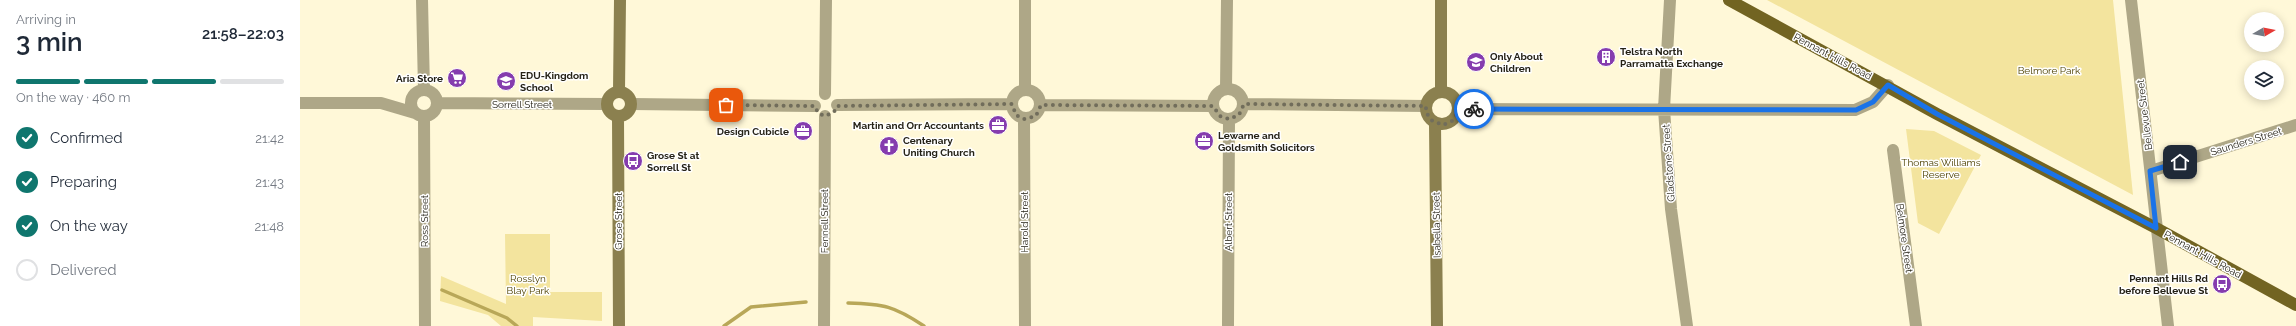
<!DOCTYPE html>
<meta charset="utf-8">
<style>
:root{--surface:#fff;--page:#f6f6f7;--text:#1f2937;--muted:#747a83;--line:#e0e1e3;--accent:#0f766e}
body{margin:0;font-family:Raleway,sans-serif;background:var(--page);color:var(--text);height:100vh;display:flex;flex-direction:column;font-size:15px;white-space:nowrap}
*{box-sizing:border-box;margin:0}
p{font-size:13px;color:var(--muted)}
.icon{flex:none;width:22px;height:22px;fill:none;stroke:currentColor;stroke-width:2;stroke-linecap:round;stroke-linejoin:round}
.map{position:relative;flex:1;overflow:hidden}
.sheet{display:flex;flex-direction:column;background:var(--surface);width:300px}
.sheet>*{flex:none}
.needle{width:26px;rotate:81deg}
.buttons{position:absolute;left:1944px;top:12px;display:grid;gap:8px}
.buttons a{display:grid;place-items:center;width:40px;height:40px;border-radius:50%;background:var(--surface);box-shadow:0 2px 10px #0003;font-size:20px}
.pin{position:absolute;display:grid;place-items:center;width:34px;height:34px;color:#fff;margin:-17px;border-radius:8px;box-shadow:0 2px 6px #0006}
.courier{position:absolute;display:grid;place-items:center;width:40px;height:40px;margin:-20px;border:3px solid #1a73e8;border-radius:50%;background:#fff;color:#222;box-shadow:0 1px 5px #0007}
.summary em{font-style:normal;font-weight:600}
.summary div{display:flex;flex-direction:column-reverse}
.summary{display:flex;align-items:center;justify-content:space-between;height:68px;padding:0 16px}
h1{font-size:26px;font-weight:600;line-height:30px}
.bar{display:grid;grid-template-columns:repeat(4,1fr);gap:6px 4px;align-content:center;height:48px;padding:0 16px}
.bar i{height:5px;border-radius:3px;background:var(--line)}
.bar .selected{background:var(--accent)}
.bar p{grid-column:span 4}
ol{padding:0 16px;list-style:none}
li{display:flex;align-items:center;gap:12px;height:44px}
li p{margin-inline-start:auto}
li .icon{padding:4px;border-radius:50%;background:var(--accent);color:#fff;stroke-width:4}
li:last-child{color:var(--muted)}
li i{width:22px;height:22px;border:2px solid var(--line);border-radius:50%}
main{display:flex;flex:1;min-height:0}
.map>svg:first-child{display:block}
</style>
<main>
<section class="sheet">
<div class="summary"><div><h1>3 min</h1><p>Arriving in</p></div><em>21:58–22:03</em></div>
<div class="bar"><i class="selected"></i><i class="selected"></i><i class="selected"></i><i></i><p>On the way · 460 m</p></div>
<ol>
<li><svg class="icon" aria-label="check" viewBox="0 0 24 24"><path d="M5 12l5 5 9-10"/></svg>Confirmed<p>21:42</p></li>
<li><svg class="icon" aria-label="check" viewBox="0 0 24 24"><path d="M5 12l5 5 9-10"/></svg>Preparing<p>21:43</p></li>
<li><svg class="icon" aria-label="check" viewBox="0 0 24 24"><path d="M5 12l5 5 9-10"/></svg>On the way<p>21:48</p></li>
<li><i></i>Delivered</li>
</ol>
</section>
<div class="map">
<svg width="1996" height="326" viewBox="0 0 1996 326">
<rect width="100%" height="100%" fill="#fff8d8"/>
<path fill="#f3e49e" d="M1467,0H1813L1833,195Z
M1606,129L1634,131L1681,155L1639,234L1618,223Z
M205,234H250V292H302V321L233,317V326H201L188,315L140,301L141,276L206,304Z"/>
<g fill="none" stroke-linecap="round" stroke-linejoin="round">
<path stroke="#b8a758" stroke-width="3.5" d="M142,290L207,318L217,326
M548,303C584,304 594,306 624,326
M424,326L451,307L506,302"/>
<path stroke="#aea787" stroke-width="12" d="M122,0L124,89
M1370,0L1364,109L1371,209L1387,326
M1831,0L1868,326
M913 104a15 15 0 1 1 30 0a15 15 0 1 1-30 0Z
M926,89L927,0
M712 104a14 14 0 1 1 28 0a14 14 0 1 1-28 0Z
M111 103a13 13 0 1 1 26 0a13 13 0 1 1-26 0Z
M725,90V0
M525,94L526,0
M0,103H81L115,113
M137,103L307,104
M331,104L515,106
M944,104L1126,106
M537,105L712,104
M741,105L913,106
M1158,111L1165,109L1555,110L1573,102L1588,85
M124,116L125,326
M724,119L725,326
M1593,150L1616,326
M1851,171L1996,125
M524,326L525,116
M928,326L929,119"/>
<path stroke="#8b804f" stroke-width="12" d="M319,91L320,0
M1126 108a16 16 0 1 1 32 0a16 16 0 1 1-32 0Z
M307 104a12 12 0 1 1 24 0a12 12 0 1 1-24 0Z
M1141,92V0
M318,116L319,326
M1135,123L1137,326"/>
<path stroke="#726422" stroke-width="12" d="M1429,0L1637,114L1856,228L1996,305"/>
</g>
<g fill="none" stroke-linecap="round" stroke-linejoin="round">
<path stroke="#716d5b" stroke-width="4" stroke-dasharray="0 7.2" d="M426,105L515,106L518,113L525,116L534,112L537,106L712,104L716,115L724,119L736,116L741,105L913,106L920,116L929,119L939,115L944,104L1126,106V112L1131,120L1143,125L1152,121L1158,112L1174,109"/>
<path stroke="#1a73e8" stroke-width="5" d="M1174,109L1556,110L1573,102L1588,85L1637,114L1856,228L1850,171L1880,162"/>
</g>
<defs>
<symbol id="building-disc" viewBox="-11 -11 22 22"><circle r="9.5" fill="#853cae" stroke="#fff"/><path d="M-4-6H4V6H1V3H-1V6H-4ZM-2.5-4.3h1.7v1.8h-1.7ZM.8-4.3h1.7v1.8H.8ZM-2.5-1h1.7V.8h-1.7ZM.8-1h1.7V.8H.8Z" fill="#fff"/></symbol>
<symbol id="school-disc" viewBox="-11 -11 22 22"><circle r="9.5" fill="#853cae" stroke="#fff"/><path d="M0-5L7-2L0 1L-7-2ZM-4 1L0 2.5L4 1V4Q0 6-4 4Z" fill="#fff"/></symbol>
<symbol id="supermarket-disc" viewBox="-11 -11 22 22"><circle r="9.5" fill="#853cae" stroke="#fff"/><path d="M-6-5.5h2.5l.6 2H6L4.5 2H-2.5L-4.4-4H-6ZM-1.5 3.2a1.3 1.3 0 1 0 .1 0ZM3 3.2a1.3 1.3 0 1 0 .1 0Z" fill="#fff"/></symbol>
<symbol id="office-disc" viewBox="-11 -11 22 22"><circle r="9.5" fill="#853cae" stroke="#fff"/><path d="M-6-3h4V-5.5h4V-3h4V5H-6ZM-1-4.5V-3h2v-1.5ZM-6 0V1H6V0Z" fill="#fff"/></symbol>
<symbol id="church-disc" viewBox="-11 -11 22 22"><circle r="9.5" fill="#853cae" stroke="#fff"/><path d="M-1.2-6h2.4v3.5h3.3v2.4h-3.3V6h-2.4V-.1h-3.3v-2.4h3.3Z" fill="#fff"/></symbol>
<symbol id="bus-disc" viewBox="-11 -11 22 22"><circle r="9.5" fill="#853cae" stroke="#fff"/><path d="M-5-6H5V4H4V6H2V4H-2V6H-4V4H-5ZM-3.5-4V0h7V-4ZM-3.5 1.2v1.5H-2V1.2ZM2 1.2v1.5H3.5V1.2Z" fill="#fff"/></symbol>
</defs>
<g fill-rule="evenodd">
<use href="#building-disc" x="1295" y="46" width="22" height="22"/>
<use href="#school-disc" x="1165" y="51" width="22" height="22"/>
<use href="#supermarket-disc" x="146" y="67" width="22" height="22"/>
<use href="#school-disc" x="195" y="70" width="22" height="22"/>
<use href="#office-disc" x="687" y="114" width="22" height="22"/>
<use href="#office-disc" x="492" y="120" width="22" height="22"/>
<use href="#office-disc" x="893" y="130" width="22" height="22"/>
<use href="#church-disc" x="578" y="135" width="22" height="22"/>
<use href="#bus-disc" x="322" y="150" width="22" height="22"/>
<use href="#bus-disc" x="1911" y="273" width="22" height="22"/>
</g>
<g text-anchor="middle" stroke-width="3" stroke-linejoin="round" paint-order="stroke">
<g font-size="10" font-weight="bold" fill="#252217" stroke="#fff" text-anchor="start">
<text x="1320" y="55">Telstra North<tspan x="1320" dy="12">Parramatta Exchange</tspan></text>
<text x="1190" y="60">Only About<tspan x="1190" dy="12">Children</tspan></text>
<text x="220" y="79">EDU-Kingdom<tspan x="220" dy="12">School</tspan></text>
<text x="143" y="82" text-anchor="end">Aria Store</text>
<text x="684" y="129" text-anchor="end">Martin and Orr Accountants</text>
<text x="489" y="135" text-anchor="end">Design Cubicle</text>
<text x="918" y="139">Lewarne and<tspan x="918" dy="12">Goldsmith Solicitors</tspan></text>
<text x="603" y="144">Centenary<tspan x="603" dy="12">Uniting Church</tspan></text>
<text x="347" y="159">Grose St at<tspan x="347" dy="12">Sorrell St</tspan></text>
<text x="1908" y="282" text-anchor="end">Pennant Hills Rd<tspan x="1908" dy="12">before Bellevue St</tspan></text>
</g>
<g font-size="10" fill="#252217" stroke="#fff">
<text transform="translate(1533 56) rotate(28)" y="4">Pennant Hills Road</text>
<text x="222" y="108">Sorrell Street</text>
<text transform="translate(1844 115) rotate(-97)" y="4">Bellevue Street</text>
<text transform="translate(1946 141) rotate(-17)" y="4">Saunders Street</text>
<text transform="translate(1368 163) rotate(-94)" y="4">Gladstone Street</text>
<text transform="translate(124 221) rotate(-90)" y="4">Ross Street</text>
<text transform="translate(318 221) rotate(-90)" y="4">Grose Street</text>
<text transform="translate(524 221) rotate(-90)" y="4">Fennell Street</text>
<text transform="translate(724 222) rotate(-90)" y="4">Harold Street</text>
<text transform="translate(928 222) rotate(-90)" y="4">Albert Street</text>
<text transform="translate(1136 225) rotate(-91)" y="4">Isabella Street</text>
<text transform="translate(1605 238) rotate(82)" y="4">Belmore Street</text>
<text transform="translate(1903 254) rotate(29)" y="4">Pennant Hills Road</text>
</g>
<g font-size="10" fill="#4d4100" stroke="#fff">
<text x="1749" y="74">Belmore Park</text>
<text x="1641" y="166">Thomas Williams<tspan x="1641" dy="12">Reserve</tspan></text>
<text x="228" y="282">Rosslyn<tspan x="228" dy="12">Blay Park</tspan></text>
</g>
</g>
</svg>
<div class="buttons">
<a><svg class="needle" viewBox="-14 -14 28 28"><path d="M0-13l5 13h-10z" fill="#e53935"/><path d="M0 13l5-13h-10z" fill="#747a83"/></svg></a>
<a><svg class="icon" aria-label="layers" viewBox="0 0 24 24"><path d="M12 4l9 5-9 5-9-5zM3 14l9 5 9-5"/></svg></a>
</div>
<div class="pin" style="left:426px;top:105px;background:#ea580c"><svg class="icon" aria-label="bag" viewBox="0 0 24 24"><path d="M5 8h14l-1 12H6zM9 8a3 3 0 0 1 6 0"/></svg></div>
<div class="pin" style="left:1880px;top:162px;background:#1f2937"><svg class="icon" aria-label="home" viewBox="0 0 24 24"><path d="M3 11l9-7 9 7M6 9v11h12V9"/></svg></div>
<div class="courier" style="left:1174px;top:109px"><svg class="icon" aria-label="bike" viewBox="0 0 24 24"><circle cx="6" cy="16" r="4"/><circle cx="18" cy="16" r="4"/><path d="M6 16l4-8h5l3 8M10 8l3 8H6M13 5h3"/></svg></div>
</div>
</main>
